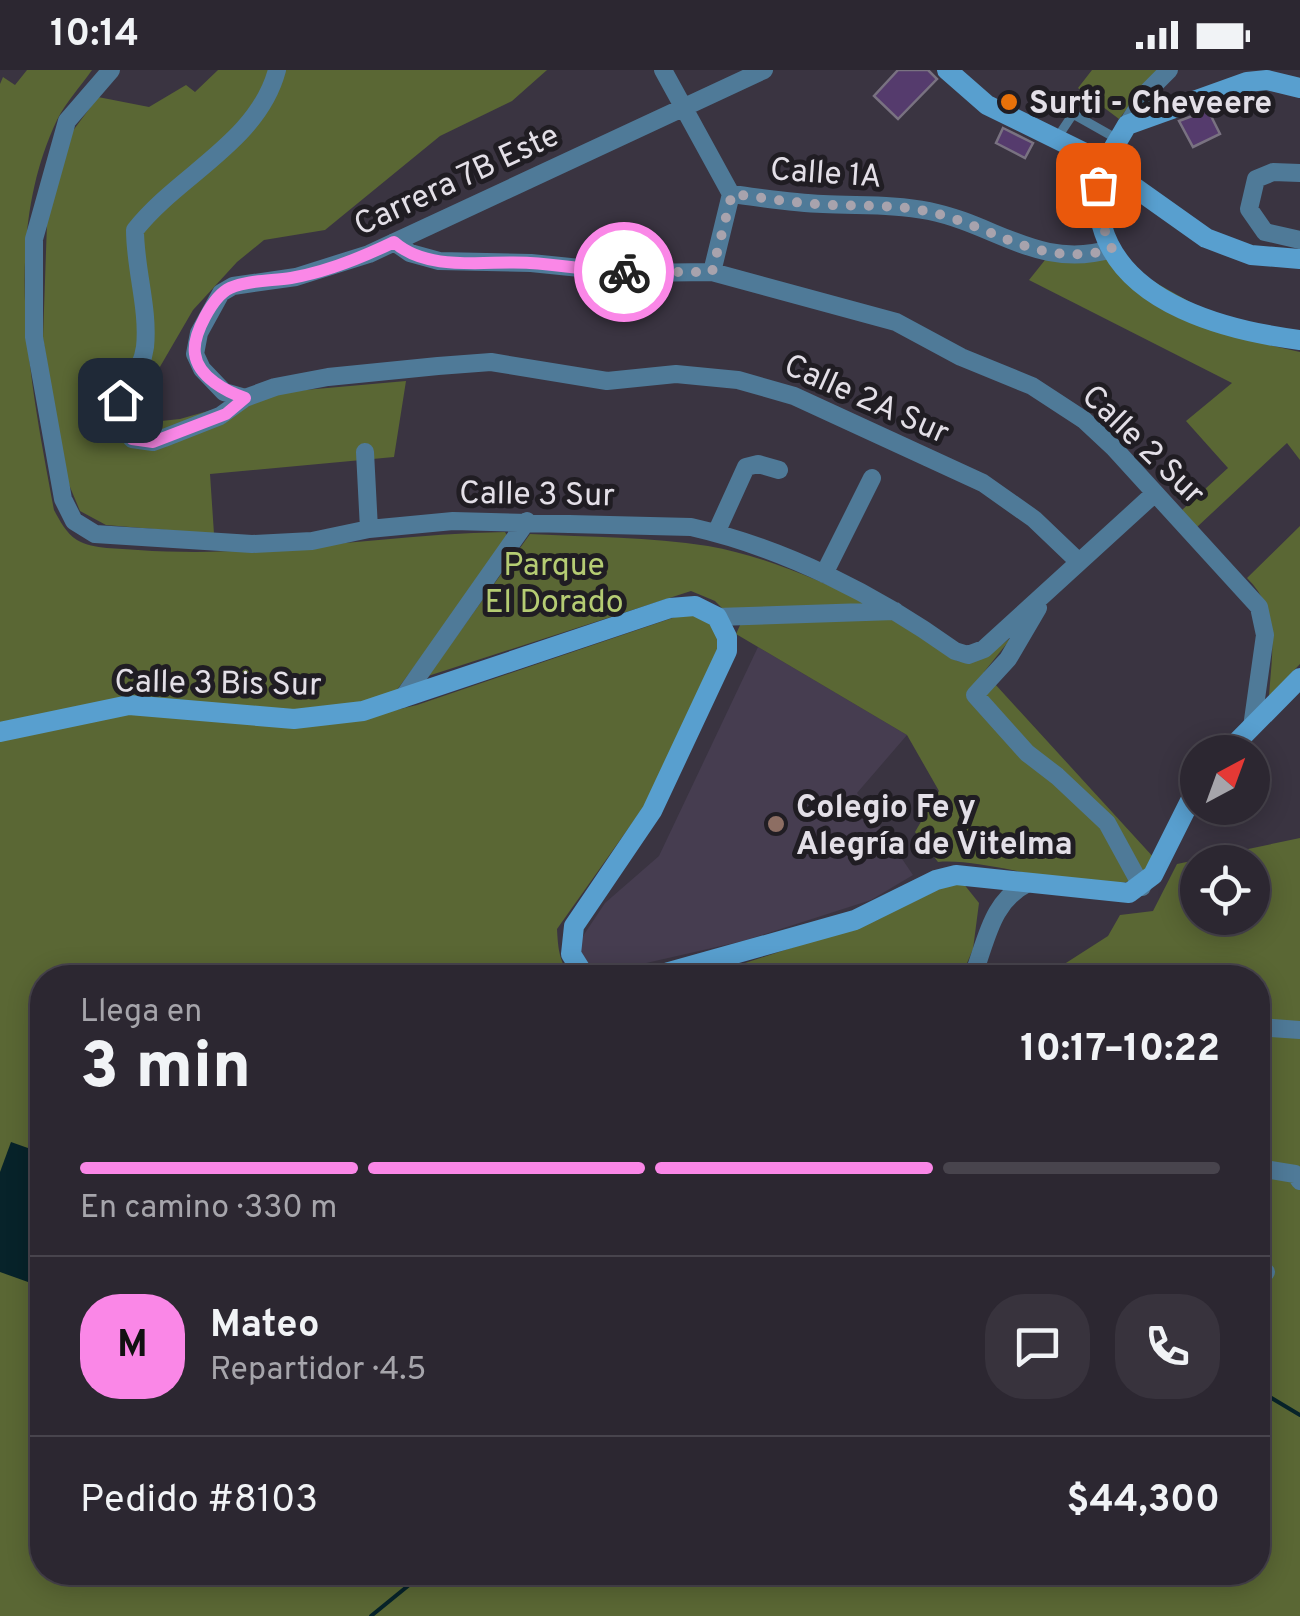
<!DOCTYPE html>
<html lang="es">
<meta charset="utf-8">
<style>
:root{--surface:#2c2731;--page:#38333d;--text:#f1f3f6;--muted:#a6a5ab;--line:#48444d;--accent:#fa87e7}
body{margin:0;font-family:Overpass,sans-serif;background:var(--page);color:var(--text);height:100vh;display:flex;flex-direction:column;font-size:38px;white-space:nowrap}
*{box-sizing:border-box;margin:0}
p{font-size:32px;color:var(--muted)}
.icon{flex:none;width:55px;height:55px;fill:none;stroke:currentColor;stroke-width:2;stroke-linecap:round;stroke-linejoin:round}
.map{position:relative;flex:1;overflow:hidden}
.details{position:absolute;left:30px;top:895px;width:1240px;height:620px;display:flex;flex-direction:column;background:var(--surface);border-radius:40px;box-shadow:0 5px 25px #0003,0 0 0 2px var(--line)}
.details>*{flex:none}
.needle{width:65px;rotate:41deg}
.buttons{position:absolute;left:1180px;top:665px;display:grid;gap:20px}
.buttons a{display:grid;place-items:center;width:90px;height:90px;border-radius:50%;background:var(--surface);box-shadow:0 5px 25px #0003,0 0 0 2px var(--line);font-size:50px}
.pin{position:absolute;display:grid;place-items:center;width:85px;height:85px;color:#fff;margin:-42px;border-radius:20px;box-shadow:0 5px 15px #0006}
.courier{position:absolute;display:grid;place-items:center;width:100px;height:100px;margin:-50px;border:8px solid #fa87e7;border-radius:50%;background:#fff;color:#222;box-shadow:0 2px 12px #0007}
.headline em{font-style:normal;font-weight:800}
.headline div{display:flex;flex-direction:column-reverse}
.headline{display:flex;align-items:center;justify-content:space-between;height:170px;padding:0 50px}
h1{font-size:65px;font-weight:800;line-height:75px}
.bar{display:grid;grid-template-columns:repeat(4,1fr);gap:15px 10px;align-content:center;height:120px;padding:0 50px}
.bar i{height:12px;border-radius:8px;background:var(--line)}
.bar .active{background:var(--accent)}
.bar p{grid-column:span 4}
.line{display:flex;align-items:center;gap:25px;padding:0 50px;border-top:2px solid var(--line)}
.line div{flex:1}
.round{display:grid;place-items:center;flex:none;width:105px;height:105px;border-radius:40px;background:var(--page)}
.status{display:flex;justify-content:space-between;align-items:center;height:70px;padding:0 50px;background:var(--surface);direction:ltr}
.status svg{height:28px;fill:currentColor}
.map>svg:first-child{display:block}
</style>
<div class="status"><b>10:14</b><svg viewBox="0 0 49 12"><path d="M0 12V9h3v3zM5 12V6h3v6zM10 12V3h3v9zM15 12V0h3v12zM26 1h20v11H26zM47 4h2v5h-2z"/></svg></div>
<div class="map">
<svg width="1300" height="1546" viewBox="0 0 1300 1546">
<rect width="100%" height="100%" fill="#3a3441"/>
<path fill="#463d50" d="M758,577L907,665L857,723L913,805L871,830L743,871L633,896L588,894L577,875L605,833L659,786Z"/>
<path fill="#5a6734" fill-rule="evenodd" d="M27,0H92C81,16 66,32 57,50C0,170 31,315 54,440C60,451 66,463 77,470C94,480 119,478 138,480C265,489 380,464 505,462L509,469L379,644L417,635L687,543L714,554L719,575L683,664L647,732L557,859C558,877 559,895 573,907L42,908V1502H1258V908L1052,907L1055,900L1108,866L1120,845L1153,841L1177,794L1300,768V1546H0V14L3,7L15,15ZM1198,792H1252V848H1198Z
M218,0H547L512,31L440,66L325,160L264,170L237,192L193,240L143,326L148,339L161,351L180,349L271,323L406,311L394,387L210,404L214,464L106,455L80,441L65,405L43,268L47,153L72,62L98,27L149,37L186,15L195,22Z
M1092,0H1157L1119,49L1078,18Z
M1108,186L1265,274L1300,282V390L1287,373L1197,457L1182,440L1228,398L1186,351L1232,313L1029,210L1045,190L1071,192Z
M1300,456V594L1269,626C1272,581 1281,542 1247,508Z
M530,464C589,467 650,467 708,476C765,486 818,510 869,534L727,543L715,531L691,521L428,606Z
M891,548L957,591C979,595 995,579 1012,567L984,602L1155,789C1148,797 1141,805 1132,810C1092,827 989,787 938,792L915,762L939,721L907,665L736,564L741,553Z
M963,813L979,833L973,879L961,907L699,908L877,850L939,816Z"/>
<path fill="#07232a" d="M11,1072L42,1083V1217L0,1202V1102Z"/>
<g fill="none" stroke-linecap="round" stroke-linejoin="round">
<path stroke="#07232a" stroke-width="4" d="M1258,1320L1300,1345
M371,1546L425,1502"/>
</g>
<path fill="#553b6d" stroke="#797281" stroke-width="2.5" d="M898,0H928L937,9L898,49L874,26Z
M1208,40L1220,64L1193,77L1179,51Z
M1003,58L1033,73L1025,88L996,73Z"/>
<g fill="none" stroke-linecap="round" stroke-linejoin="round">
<path stroke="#4f7a98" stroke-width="9" d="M1057,68L1073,44L1119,70"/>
<path stroke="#4f7a98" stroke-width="18" d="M111,0L67,51L34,169V267L63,429L74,451L95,464L252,474L312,471L369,459L453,451L691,457C784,478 877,525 955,581L968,585L984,579L1155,423
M277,0C258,72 178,105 135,160C135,199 149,239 145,277C140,316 101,330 132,369L153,372L164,368L220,346L245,328L275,317L328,307L438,296L491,292L607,311L676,304L738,310L794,326L983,413L1034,449L1079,492
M663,0L731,124
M1127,55L1149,20L1169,0
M1300,103L1273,102L1256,109L1249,139L1265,162L1300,170
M731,124C762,128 792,133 823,134C858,136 895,134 929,141C997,155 1039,200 1112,179
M394,172L410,183L439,191L531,193L629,203L712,202L896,252L961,287L1032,316L1084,350L1114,378L1259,537L1265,565L1252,657
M712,202L731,124
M245,328L224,322L202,299L195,284L199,263L221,223L233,216L296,207L369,184L764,0
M365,382L369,459
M716,463L746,397L758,394L779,400
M824,504L872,408
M1038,538L1008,589L975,625L1027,683L1057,706L1107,753L1142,817
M717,547L895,541
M402,629L527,451
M972,908C987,871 990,832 1028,813
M1258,957L1300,960
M1258,1098L1295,1104L1300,1111
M1258,1195L1266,1202"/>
<path stroke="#589fcf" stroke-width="20" d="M947,0L987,35L1089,85L1206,168L1251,185L1300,189
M1300,18L1267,10L1247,12L1127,55C1117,73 1104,91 1099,110C1095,125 1098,141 1102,156C1124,235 1229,261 1300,270
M0,662L129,635L294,649L363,641L670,538L695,536L717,547L727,567V581L652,741L574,856L571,884L586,908
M1227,682L1300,608
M648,908L855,850L936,810L956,805L1129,823L1153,805L1198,715"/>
</g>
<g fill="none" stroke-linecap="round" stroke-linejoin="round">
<path stroke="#a8a3ad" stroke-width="10" stroke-dasharray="0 18" d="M624,202H712L732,124C759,127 787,132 815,134C848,137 882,134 914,139C987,149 1034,201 1112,179L1101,151L1098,115"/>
<path stroke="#fa87e7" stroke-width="12" d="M120,330C119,347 121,355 132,369L153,372L226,344L245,328C227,322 198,307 195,284C192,265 213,226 230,218C248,210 272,211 291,208C326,202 363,187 394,172C429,203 487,190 530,193C562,195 593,201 624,202"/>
</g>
<circle fill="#e8710a" stroke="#201d23" stroke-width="4" cx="1009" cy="32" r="10"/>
<circle fill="#8d6e63" stroke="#201d23" stroke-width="4" cx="776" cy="754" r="10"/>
<g text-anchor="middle" stroke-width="10" stroke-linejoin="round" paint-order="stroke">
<g font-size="32" font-weight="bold" fill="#e3dfe7" stroke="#201d23" text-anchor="start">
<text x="1029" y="43">Surti - Cheveere</text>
<text x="796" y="747">Colegio Fe y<tspan x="796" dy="37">Alegría de Vitelma</tspan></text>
</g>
<g font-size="32" fill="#e3dfe7" stroke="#201d23">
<text transform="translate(826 102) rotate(4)" y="11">Calle 1A</text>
<text transform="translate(456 109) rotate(-25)" y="11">Carrera 7B Este</text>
<text transform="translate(867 328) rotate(24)" y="11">Calle 2A Sur</text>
<text transform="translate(1144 374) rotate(44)" y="11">Calle 2 Sur</text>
<text transform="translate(537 423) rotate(1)" y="11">Calle 3 Sur</text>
<text transform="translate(218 612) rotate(1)" y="11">Calle 3 Bis Sur</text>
</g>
<g font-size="32" fill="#b5cc73" stroke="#201d23">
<text x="554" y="505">Parque<tspan x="554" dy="37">El Dorado</tspan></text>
</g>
</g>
</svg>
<div class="buttons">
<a><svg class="needle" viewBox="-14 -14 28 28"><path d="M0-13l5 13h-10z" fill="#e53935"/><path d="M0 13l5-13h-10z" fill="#a6a5ab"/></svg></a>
<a><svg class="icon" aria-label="locate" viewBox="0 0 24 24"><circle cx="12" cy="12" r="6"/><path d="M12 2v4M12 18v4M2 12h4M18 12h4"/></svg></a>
</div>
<div class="pin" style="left:1098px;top:115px;background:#ea580c"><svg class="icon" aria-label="bag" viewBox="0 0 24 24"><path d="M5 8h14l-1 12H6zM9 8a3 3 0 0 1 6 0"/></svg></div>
<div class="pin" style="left:120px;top:330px;background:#1f2937"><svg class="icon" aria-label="home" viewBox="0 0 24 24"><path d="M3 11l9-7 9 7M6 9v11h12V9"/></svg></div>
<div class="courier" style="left:624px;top:202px"><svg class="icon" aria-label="bike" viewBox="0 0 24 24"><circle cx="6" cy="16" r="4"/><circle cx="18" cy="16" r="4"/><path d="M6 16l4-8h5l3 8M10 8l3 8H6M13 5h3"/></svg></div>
<section class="details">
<div class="headline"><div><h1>3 min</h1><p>Llega en</p></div><em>10:17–10:22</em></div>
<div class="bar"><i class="active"></i><i class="active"></i><i class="active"></i><i></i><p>En camino · 330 m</p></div>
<div class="line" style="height:180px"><b class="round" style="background:var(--accent);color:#111">M</b><div><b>Mateo</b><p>Repartidor · 4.5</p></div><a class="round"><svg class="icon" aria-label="chat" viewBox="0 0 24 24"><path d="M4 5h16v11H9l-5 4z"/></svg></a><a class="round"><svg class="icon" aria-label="phone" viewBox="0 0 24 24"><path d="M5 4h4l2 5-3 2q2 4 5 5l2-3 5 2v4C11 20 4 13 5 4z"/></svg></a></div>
<div class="line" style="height:130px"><div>Pedido #8103</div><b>$44,300</b></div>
</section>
</div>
